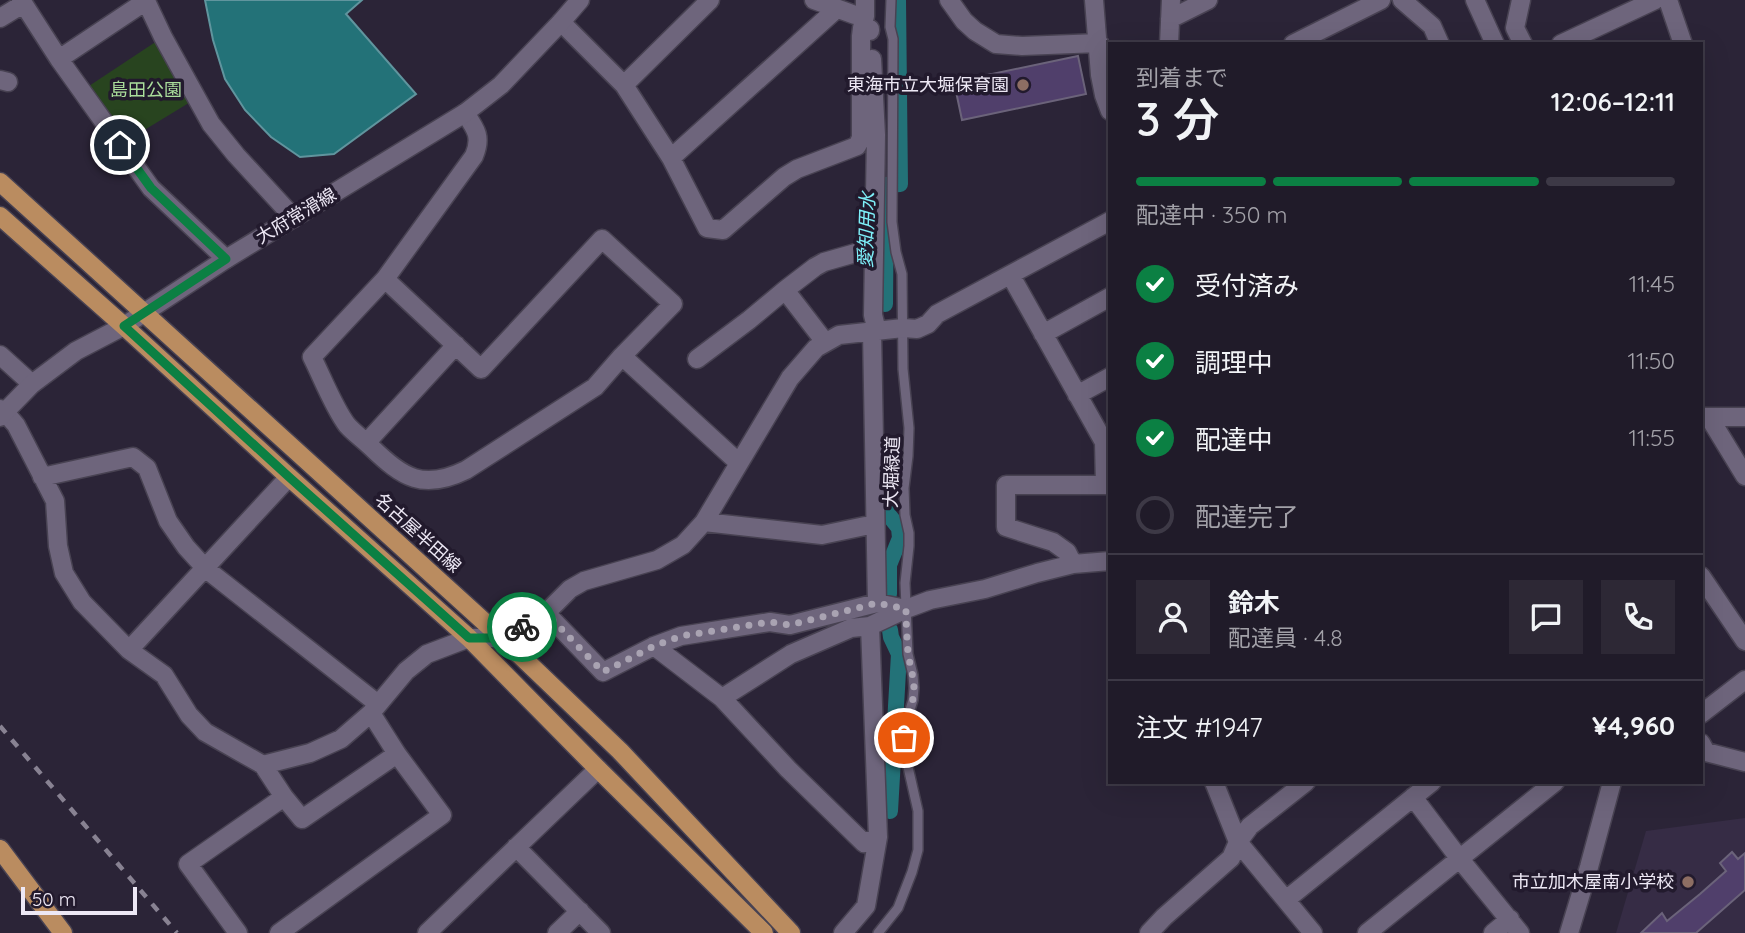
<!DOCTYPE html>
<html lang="ja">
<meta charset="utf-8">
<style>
:root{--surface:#201b29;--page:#2d2835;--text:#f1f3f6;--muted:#a2a1a8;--line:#3d3946;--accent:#0b8043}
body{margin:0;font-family:Quicksand,"Noto Sans JP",sans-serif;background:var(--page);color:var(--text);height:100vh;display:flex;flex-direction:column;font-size:26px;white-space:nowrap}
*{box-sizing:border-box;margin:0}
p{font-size:23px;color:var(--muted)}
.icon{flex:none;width:38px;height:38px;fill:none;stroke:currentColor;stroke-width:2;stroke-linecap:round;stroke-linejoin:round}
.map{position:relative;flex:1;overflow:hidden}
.side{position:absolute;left:1108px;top:42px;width:595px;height:742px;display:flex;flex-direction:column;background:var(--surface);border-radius:0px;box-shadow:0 7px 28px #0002,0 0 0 2px var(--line)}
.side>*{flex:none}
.scale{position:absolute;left:21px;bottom:18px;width:116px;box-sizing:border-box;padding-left:7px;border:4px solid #ede8f5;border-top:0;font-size:19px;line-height:24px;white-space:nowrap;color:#ede8f5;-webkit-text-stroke:5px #221a2d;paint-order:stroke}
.pin{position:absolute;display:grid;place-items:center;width:60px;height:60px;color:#fff;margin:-30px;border:4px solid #fff;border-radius:50%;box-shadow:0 2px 7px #0007}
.courier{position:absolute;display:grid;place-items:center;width:70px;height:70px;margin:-35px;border:5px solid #0b8043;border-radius:50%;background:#fff;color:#222;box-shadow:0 2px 9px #0007}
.summary em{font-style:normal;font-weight:600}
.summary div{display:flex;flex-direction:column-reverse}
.summary{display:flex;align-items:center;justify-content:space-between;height:119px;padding:0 28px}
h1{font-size:46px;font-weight:600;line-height:52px}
.bar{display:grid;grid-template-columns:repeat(4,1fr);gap:10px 7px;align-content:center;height:84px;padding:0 28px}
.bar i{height:9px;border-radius:5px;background:var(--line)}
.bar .on{background:var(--accent)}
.bar p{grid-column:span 4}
.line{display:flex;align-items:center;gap:18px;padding:0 28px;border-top:2px solid var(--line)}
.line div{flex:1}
.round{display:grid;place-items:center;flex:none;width:74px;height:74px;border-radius:0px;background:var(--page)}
ol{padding:0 28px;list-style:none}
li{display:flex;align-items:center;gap:21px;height:77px}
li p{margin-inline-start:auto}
li .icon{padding:7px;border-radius:50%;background:var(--accent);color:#fff;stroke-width:4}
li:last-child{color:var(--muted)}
li i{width:38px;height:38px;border:4px solid var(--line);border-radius:50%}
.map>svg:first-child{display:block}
</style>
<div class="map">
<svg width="1745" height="933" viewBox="0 0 1745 933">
<rect width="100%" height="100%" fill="#2b2437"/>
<path fill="#362c45" d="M1745,818V933H1616L1646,831Z"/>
<path fill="#28441f" d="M163,37L197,98L128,140L89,86Z"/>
<path fill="#237278" stroke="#60959e" stroke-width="2" d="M205,0H362L346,14L416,94L334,154L300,157L271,137L245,110L225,79L213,40Z"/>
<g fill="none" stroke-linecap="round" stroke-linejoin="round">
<path stroke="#237278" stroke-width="16" d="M885,304L886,185L900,184L898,0
M887,503L888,514L899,528L900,538L889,565V594
M890,811L899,654L891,637L890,630"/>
</g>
<path fill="#503f6b" stroke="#6b637a" stroke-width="2" d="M1078,56L1086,94L962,120L954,82Z
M1732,852L1738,859L1745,853V890L1696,933H1641L1662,913L1667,921L1700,894L1726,871L1720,863Z"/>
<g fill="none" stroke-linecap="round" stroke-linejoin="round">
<defs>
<path id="lane" d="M878,933L898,908L912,872L918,850V811L908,767L904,738L905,726L913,700L914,688L913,675L908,654L905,583L909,546V533L905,515L904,488L908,456L909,428L903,369L902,274L896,252L892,222L893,39L890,27L891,0"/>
<path id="street" d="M21,0L59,59L146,1L163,37L211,124L236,155L294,218
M814,0L855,15L865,16
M865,0V16L862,28L870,29V31
M949,0L964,21L975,31L996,44L1022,46L1099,43
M1094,0L1100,75L1104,95L1110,111
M1402,0L1432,26L1440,44
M1475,0L1495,44
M1521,0L1515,28L1523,44
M1668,0L1683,44
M0,18L23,4
M1170,19L1208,0
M561,22L624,85L671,158L707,228L723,230L784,177L797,169L857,146L861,138V36L862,28
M1169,44L1171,0
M1293,44L1381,0
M1561,44L1655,0
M59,59L151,188L226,259
M872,59L876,135L873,315L877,331
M0,80L8,82
M624,85L710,0
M465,113C476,129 482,137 474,156L385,279L481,369L602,239L673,304L622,356L739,463
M671,158L832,13L834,7
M1011,276L1104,442L1105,485
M385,279L312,357C322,377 334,408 347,425C354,433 363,439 371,447C403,478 423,491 466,470L595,387L622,356
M785,290L815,267L824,262L873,248
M872,332L877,603
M1043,334L1110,297
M0,355L32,384
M697,359L749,320L785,290L825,342
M1077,395L1110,377
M0,409L4,411L16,425L55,501L58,546L64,573L82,602L129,650L164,675L189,715L205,732L263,765L284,797L188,864L238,933
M1701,417H1745
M1709,417L1745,476
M367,442L456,345
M42,477L133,457L147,468L168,521L186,547L206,569L378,704
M704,522L822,535L865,526
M1073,564L1067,552L1053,542L1006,527V485H1110
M1701,576L1745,641
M906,609L930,600L985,589L1037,573L1073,564L1110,561
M546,613L603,672L654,646L681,636L770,622L790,625L877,603L906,609L870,626L851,628L791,654L722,698
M654,646L722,698L788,769L864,843L878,837
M129,650L289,477
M1701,714L1745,680
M1701,743L1706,752L1745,762
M263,765L310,753L341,739L371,713L406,671L427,654L469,638H502L546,613L570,589L584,581L657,560L683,545L704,522L790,378L816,348L839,335L903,328L917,329L928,324L937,314L1110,221
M1214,782L1238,842L1313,933
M284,797L302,819L397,754
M1413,797L1459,858L1520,933
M516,847L601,933
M1287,899L1432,782
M279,933L442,815L397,754L371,713
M427,933L598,769
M557,933L580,911
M843,933L866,906L878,837L870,626
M1149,933L1164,917L1231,858L1238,842L1250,826L1306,782
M1367,933L1555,782
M1493,933L1510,919
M1569,933L1589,867L1612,782"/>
<path id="secondary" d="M0,417L32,384L76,351L124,326L226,259L465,113L501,85L561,22L580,0"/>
<path id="primary" d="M0,182L502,638L620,751L791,933
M0,216L124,326L289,477L469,638L598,769L764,933
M0,849L63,933"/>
</defs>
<use href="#lane" stroke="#484252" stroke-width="12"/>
<use href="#street" stroke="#484252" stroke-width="21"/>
<use href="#secondary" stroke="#484252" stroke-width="21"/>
<use href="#primary" stroke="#484252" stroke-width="21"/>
<use href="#lane" stroke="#6e657c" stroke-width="9"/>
<use href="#street" stroke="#6e657c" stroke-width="18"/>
<use href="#secondary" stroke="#6e657c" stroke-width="18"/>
<use href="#primary" stroke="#ba8c60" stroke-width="18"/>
<path stroke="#888292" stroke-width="4.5" stroke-dasharray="9 9" stroke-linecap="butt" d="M0,726L177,933"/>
</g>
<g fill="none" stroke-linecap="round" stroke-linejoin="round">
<path stroke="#a9a3b2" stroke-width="7" stroke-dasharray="0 12.6" d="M522,627L546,613L603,672L654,646L681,636L770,622L790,625L877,603L906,609C906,623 907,638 908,653C910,666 914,677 914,690C913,707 905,722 904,738"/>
<path stroke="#0b8043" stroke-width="9" d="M120,145L151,188L226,259L124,326L289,477L469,638H502L522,627"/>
</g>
<g fill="#8d6e63" stroke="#221a2d" stroke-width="2.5">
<circle cx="1023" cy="85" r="7"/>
<circle cx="1688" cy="882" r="7"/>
</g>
<g text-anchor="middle" stroke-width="7" stroke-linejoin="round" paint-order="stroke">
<g font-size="18" fill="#ede8f5" stroke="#221a2d" text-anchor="end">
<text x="1009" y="91">東海市立大堀保育園</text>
<text x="1674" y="888">市立加木屋南小学校</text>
</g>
<g font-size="18" fill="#aade9b" stroke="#221a2d">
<text x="146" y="96">島田公園</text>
</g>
<g font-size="18" fill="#ede8f5" stroke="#221a2d">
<text transform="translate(296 216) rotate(-31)" y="6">大府常滑線</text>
<text transform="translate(892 472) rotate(-88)" y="6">大堀緑道</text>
<text transform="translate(418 533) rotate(42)" y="6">名古屋半田線</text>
</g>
<g font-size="19" font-style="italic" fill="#7ef0f9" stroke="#221a2d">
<text transform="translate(866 230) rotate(-88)" y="7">愛知用水</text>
</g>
</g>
</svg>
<div class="scale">50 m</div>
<div class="pin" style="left:904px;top:738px;background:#ea580c"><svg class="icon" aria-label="bag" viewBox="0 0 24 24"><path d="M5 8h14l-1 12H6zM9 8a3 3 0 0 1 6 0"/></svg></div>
<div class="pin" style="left:120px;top:145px;background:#1f2937"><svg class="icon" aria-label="home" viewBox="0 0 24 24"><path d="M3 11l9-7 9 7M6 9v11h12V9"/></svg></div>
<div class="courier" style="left:522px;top:627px"><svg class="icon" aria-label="bike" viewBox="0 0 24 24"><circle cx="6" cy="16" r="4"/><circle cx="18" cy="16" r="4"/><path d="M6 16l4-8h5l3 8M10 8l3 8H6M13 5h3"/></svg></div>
<section class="side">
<div class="summary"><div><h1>3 分</h1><p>到着まで</p></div><em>12:06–12:11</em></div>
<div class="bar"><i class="on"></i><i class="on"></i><i class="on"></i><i></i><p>配達中 · 350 m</p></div>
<ol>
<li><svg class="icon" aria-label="check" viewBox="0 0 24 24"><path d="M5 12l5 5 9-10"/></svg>受付済み<p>11:45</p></li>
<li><svg class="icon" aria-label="check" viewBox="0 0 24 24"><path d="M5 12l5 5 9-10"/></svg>調理中<p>11:50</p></li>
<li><svg class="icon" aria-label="check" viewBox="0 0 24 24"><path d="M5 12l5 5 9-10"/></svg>配達中<p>11:55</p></li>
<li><i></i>配達完了</li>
</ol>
<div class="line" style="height:126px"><a class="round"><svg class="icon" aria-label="person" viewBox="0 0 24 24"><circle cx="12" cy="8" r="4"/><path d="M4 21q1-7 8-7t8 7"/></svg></a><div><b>鈴木</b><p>配達員 · 4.8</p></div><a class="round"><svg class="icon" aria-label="chat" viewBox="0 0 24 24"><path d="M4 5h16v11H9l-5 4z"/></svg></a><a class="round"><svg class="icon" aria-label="phone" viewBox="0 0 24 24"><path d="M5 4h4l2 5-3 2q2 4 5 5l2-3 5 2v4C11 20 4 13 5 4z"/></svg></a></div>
<div class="line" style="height:91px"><div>注文 #1947</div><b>¥4,960</b></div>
</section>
</div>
